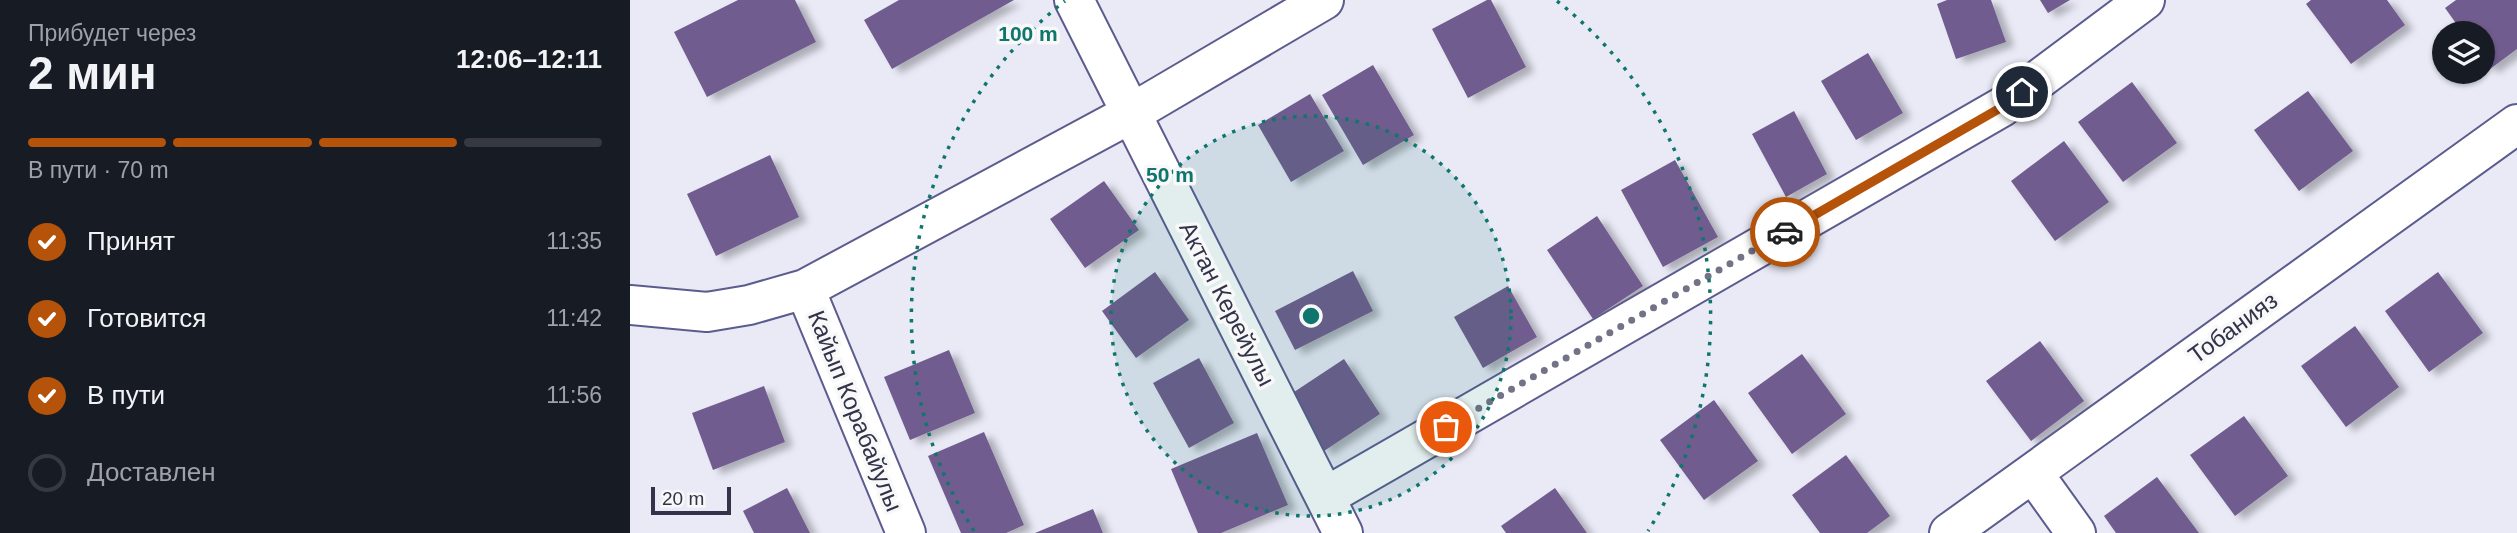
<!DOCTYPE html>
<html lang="ru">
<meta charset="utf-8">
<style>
:root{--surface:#171b24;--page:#242831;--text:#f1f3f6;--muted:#9ea1a6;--line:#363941;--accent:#b45309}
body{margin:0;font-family:Helvetica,sans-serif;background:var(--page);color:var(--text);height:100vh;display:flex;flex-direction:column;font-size:26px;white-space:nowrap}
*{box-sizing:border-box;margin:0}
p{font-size:23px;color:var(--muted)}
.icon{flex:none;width:38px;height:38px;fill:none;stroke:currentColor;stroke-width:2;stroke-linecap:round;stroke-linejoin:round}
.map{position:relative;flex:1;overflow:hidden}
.panel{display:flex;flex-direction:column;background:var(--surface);width:630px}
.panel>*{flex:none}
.controls{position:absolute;left:1802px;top:21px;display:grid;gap:14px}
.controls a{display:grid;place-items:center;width:63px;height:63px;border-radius:50%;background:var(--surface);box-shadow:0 2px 5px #0004;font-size:35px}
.scale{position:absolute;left:21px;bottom:18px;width:80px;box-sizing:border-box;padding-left:7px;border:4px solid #32334a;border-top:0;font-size:19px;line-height:24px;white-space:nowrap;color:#32334a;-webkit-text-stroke:5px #f8f8f8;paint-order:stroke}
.pin{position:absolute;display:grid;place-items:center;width:60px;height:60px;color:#fff;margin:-30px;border:4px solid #fff;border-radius:50%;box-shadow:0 2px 7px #0007}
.courier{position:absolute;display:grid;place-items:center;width:70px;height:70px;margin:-35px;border:5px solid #b45309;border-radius:50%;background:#fff;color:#222;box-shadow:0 2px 9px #0007}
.head em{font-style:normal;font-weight:700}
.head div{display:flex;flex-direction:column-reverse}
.head{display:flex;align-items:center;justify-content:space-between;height:119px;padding:0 28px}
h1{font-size:46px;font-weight:700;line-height:52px}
.bar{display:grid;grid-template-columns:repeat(4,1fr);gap:10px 7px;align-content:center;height:84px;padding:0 28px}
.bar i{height:9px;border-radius:5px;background:var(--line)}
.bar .selected{background:var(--accent)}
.bar p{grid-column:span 4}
ol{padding:0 28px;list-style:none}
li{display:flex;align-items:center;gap:21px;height:77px}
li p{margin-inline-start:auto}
li .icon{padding:7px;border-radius:50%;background:var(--accent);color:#fff;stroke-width:4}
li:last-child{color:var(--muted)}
li i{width:38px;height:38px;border:4px solid var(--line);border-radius:50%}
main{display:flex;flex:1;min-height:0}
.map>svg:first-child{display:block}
</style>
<main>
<section class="panel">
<div class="head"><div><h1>2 мин</h1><p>Прибудет через</p></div><em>12:06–12:11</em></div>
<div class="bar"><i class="selected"></i><i class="selected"></i><i class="selected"></i><i></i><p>В пути · 70 m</p></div>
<ol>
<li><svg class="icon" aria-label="check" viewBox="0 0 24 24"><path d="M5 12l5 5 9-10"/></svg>Принят<p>11:35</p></li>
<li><svg class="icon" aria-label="check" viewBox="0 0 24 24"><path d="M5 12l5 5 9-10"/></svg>Готовится<p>11:42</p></li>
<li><svg class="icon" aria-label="check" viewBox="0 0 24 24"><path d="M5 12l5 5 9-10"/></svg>В пути<p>11:56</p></li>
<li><i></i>Доставлен</li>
</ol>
</section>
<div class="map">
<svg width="1887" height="533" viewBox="0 0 1887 533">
<defs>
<filter id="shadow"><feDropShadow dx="8" dy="4.5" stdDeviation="3.5" flood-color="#0004"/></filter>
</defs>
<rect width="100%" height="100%" fill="#e9eaf6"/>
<path fill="#705c8e" filter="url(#shadow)" d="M108,0H165L186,42L77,97L44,32Z
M269,0H384L262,69L234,20Z
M857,0H861L896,67L838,98L802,29Z
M1317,0H1361L1376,42L1326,59L1307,4Z
M1410,0H1440L1418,13Z
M1681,0H1757L1775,25L1721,64L1676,4Z
M1826,0H1887V49L1860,69L1853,60V33H1833L1815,8Z
M1238,53L1273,113L1226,140L1191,81Z
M743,65L784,135L733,165L692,95Z
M1502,82L1547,143L1493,182L1448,122Z
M1678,91L1723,151L1669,191L1624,130Z
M680,94L714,151L661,182L628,125Z
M1164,111L1197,174L1156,197L1122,134Z
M1434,141L1479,202L1425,241L1381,181Z
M140,155L169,217L86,256L57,194Z
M1045,160L1088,237L1033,267L991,190Z
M474,181L509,230L455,268L420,219Z
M967,216L1013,286L963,319L917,250Z
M723,271L743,311L665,350L645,311Z
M525,272L559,320L506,358L472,311Z
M1808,272L1853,333L1799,372L1755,311Z
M878,286L907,337L853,368L824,317Z
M1725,326L1769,387L1716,427L1671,366Z
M1410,341L1454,401L1401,441L1356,381Z
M319,350L345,413L280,440L254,377Z
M1172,354L1216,414L1162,454L1118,393Z
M569,358L604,423L559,448L523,383Z
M714,359L750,414L694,451L658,396Z
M134,386L155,442L83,470L62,413Z
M1084,400L1128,461L1074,500L1030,440Z
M1614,416L1658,476L1605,516L1560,455Z
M354,432L394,525L376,533H331L298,456Z
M627,433L658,505L591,533H568L541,469Z
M1216,455L1260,516L1237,533H1190L1162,495Z
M1527,477L1569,533H1486L1474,516Z
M157,488L180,533H124L113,511Z
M925,488L957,533H876L871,526Z
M463,509L473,533H405Z"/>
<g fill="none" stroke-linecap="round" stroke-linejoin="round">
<defs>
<path id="minor" d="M444,0L713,533
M175,289L276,533
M0,305L77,312L119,305L175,289L500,114L694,0
M1403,473L1446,533
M695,497L1372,107L1515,0
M1319,533L1887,124"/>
</defs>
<use href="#minor" stroke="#5b5c8e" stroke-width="42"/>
<use href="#minor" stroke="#fff" stroke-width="38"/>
</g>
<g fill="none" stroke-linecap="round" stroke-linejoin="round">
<path stroke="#727386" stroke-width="7" stroke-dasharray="0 12.6" d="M816,427L1155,232"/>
<path stroke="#b45309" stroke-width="9" d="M1155,232L1372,107L1392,92"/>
</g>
<circle cx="681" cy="316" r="200" fill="#0f766e" fill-opacity=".12"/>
<g fill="none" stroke="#0f766e" stroke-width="3.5" stroke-dasharray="3.5 7">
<circle cx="681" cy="316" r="200"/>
<path d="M344 531A400 400 0 0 1 435 1M927 1A400 400 0 0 1 1018 531"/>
</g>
<g text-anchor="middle" stroke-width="7" stroke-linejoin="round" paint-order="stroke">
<g font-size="24" fill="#32334a" stroke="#f8f8f8">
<text transform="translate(597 304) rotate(63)" y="8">Актан Керейулы</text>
<text transform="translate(1603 328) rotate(-36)" y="8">Тобанияз</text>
<text transform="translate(225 411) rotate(68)" y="8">Кайып Корабайулы</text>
</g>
</g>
<circle cx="681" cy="316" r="10" fill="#0f766e" stroke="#f8f8f8" stroke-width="3.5"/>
<g font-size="21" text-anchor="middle" font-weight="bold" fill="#0f766e" stroke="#f8f8f8" stroke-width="7" stroke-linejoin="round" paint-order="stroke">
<text x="398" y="41">100 m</text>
<text x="540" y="182">50 m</text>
</g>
</svg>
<div class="controls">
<a><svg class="icon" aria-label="layers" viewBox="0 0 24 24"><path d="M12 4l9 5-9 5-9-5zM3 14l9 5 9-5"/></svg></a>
</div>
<div class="scale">20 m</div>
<div class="pin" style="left:816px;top:427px;background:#ea580c"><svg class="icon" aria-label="bag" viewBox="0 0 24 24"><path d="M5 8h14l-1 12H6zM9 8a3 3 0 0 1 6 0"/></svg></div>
<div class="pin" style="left:1392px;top:92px;background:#1f2937"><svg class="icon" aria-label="home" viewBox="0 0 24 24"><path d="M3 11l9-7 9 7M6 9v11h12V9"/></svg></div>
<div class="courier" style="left:1155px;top:232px"><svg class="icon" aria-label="car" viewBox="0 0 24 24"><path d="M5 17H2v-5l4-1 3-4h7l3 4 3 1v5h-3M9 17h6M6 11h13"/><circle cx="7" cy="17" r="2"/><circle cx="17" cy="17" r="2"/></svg></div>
</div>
</main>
